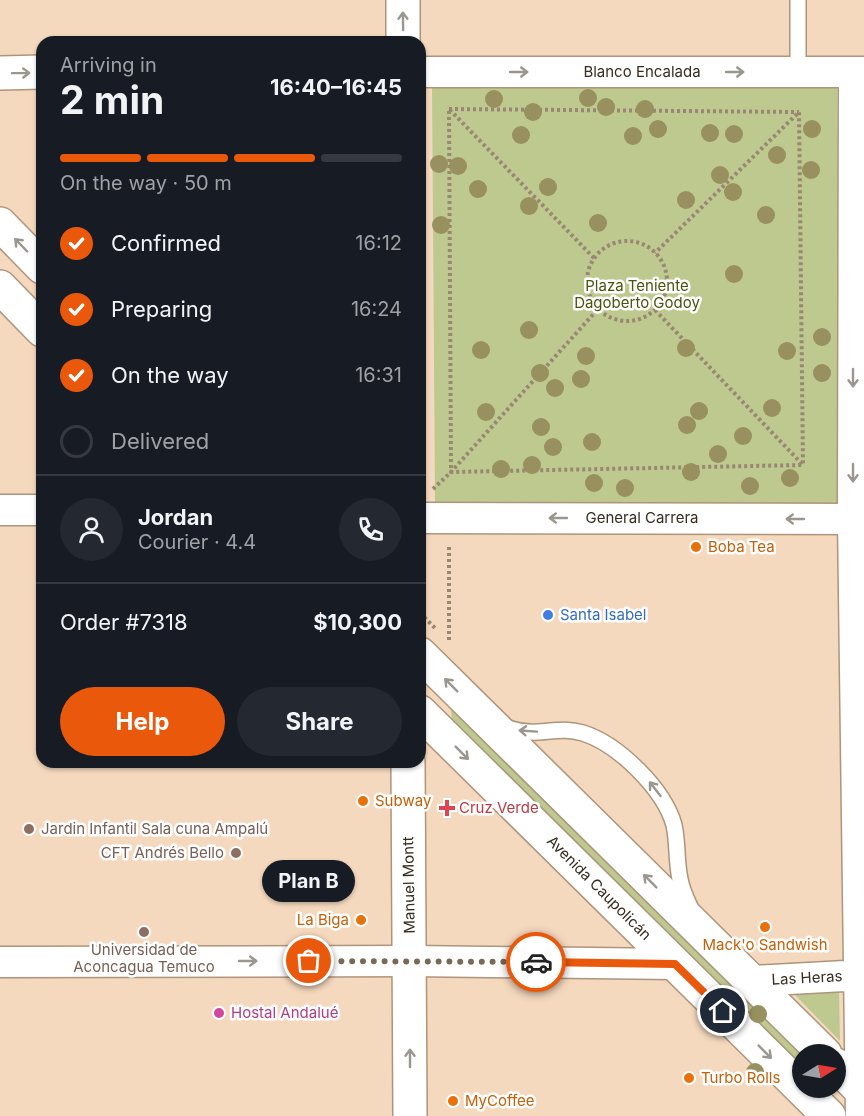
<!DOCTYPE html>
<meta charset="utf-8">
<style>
:root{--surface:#171b24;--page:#242831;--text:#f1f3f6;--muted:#9ea1a6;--line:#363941;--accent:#ea580c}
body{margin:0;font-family:Inter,sans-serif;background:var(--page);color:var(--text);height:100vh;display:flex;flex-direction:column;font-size:22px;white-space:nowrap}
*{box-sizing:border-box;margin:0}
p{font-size:20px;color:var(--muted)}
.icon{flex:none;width:33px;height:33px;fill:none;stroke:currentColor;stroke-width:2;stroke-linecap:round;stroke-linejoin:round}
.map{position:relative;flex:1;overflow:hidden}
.panel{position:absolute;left:36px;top:36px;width:390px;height:732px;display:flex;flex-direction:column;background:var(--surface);border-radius:18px;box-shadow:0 2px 4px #0004}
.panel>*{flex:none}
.needle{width:39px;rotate:79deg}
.fabs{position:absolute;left:792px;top:1044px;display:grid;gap:12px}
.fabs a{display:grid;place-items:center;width:54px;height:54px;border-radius:50%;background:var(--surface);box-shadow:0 2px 4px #0004;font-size:30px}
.pin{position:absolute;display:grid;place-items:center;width:51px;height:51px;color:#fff;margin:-26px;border:3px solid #fff;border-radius:50%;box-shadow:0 2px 6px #0007}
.courier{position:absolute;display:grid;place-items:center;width:60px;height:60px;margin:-30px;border:4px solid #ea580c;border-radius:50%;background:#fff;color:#222;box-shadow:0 2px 8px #0007}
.bubble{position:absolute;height:42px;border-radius:21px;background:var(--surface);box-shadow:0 2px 4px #0004;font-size:20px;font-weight:700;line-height:42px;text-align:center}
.overview em{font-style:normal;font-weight:700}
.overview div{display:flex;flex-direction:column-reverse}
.overview{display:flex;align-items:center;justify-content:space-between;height:102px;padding:0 24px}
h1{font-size:39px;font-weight:700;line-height:45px}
.bar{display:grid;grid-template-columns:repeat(4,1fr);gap:9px 6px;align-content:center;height:72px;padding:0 24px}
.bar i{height:8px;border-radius:4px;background:var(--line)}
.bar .on{background:var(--accent)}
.bar p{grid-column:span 4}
.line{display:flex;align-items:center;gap:15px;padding:0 24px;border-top:2px solid var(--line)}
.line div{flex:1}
.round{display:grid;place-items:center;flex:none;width:63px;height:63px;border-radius:32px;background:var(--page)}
ol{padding:0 24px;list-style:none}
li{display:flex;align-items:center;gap:18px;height:66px}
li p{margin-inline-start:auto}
li .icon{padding:6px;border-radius:50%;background:var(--accent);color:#fff;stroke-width:4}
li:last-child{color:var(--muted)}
li i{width:33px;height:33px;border:3px solid var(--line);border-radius:50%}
.button{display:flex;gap:12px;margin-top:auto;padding:12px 24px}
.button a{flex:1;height:69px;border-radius:36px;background:var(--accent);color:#fff;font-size:24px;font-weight:700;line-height:69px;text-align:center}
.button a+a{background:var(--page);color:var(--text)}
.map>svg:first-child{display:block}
</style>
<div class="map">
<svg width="864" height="1116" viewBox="0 0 864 1116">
<rect width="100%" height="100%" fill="#f5d9be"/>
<path fill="#bdc98e" d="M432,84L837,87L842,506L435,502Z
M451,705L802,1054V1072L452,723Z
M839,991L840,1041L793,993Z"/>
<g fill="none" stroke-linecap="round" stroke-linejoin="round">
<defs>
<path id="lane" d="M798,72V0
M502,726C513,730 525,733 538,732C554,731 567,728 583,733C618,744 664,789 674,825C678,843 676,861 680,879C682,890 687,900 691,909"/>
<path id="street" d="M420,72H864
M854,72L853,519L861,1116
M0,510H42
M420,518L864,519
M0,962L410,961L675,964
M751,981L864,975"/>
<path id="secondary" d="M408,762L410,1116"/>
<path id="primary" d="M403,0V42
M0,73L42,72
M0,224L42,267
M0,287L42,330
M420,654L825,1054
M420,712L829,1116
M836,1065L864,1093"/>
</defs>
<use href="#lane" stroke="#ae947b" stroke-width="18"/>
<use href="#street" stroke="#ae947b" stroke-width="33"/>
<use href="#secondary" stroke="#ae947b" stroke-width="36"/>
<use href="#primary" stroke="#ae947b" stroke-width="36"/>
<path stroke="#998673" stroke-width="4" stroke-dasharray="3 3" stroke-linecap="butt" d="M449,109L799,112
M587 281a40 40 0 1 1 80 0a40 40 0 1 1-80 0Z
M594,258L449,109L451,472L598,309
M655,310L803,465L799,112L655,253
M433,489L451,472L802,465
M420,613L435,628
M449,640V546"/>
<use href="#lane" stroke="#fff" stroke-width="15"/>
<use href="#street" stroke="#fff" stroke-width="30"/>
<use href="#secondary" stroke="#fff" stroke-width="33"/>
<use href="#primary" stroke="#fff" stroke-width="33"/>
</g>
<g fill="#98905e">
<circle cx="588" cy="98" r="9"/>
<circle cx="494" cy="99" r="9"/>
<circle cx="606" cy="107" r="9"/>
<circle cx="645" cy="109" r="9"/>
<circle cx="533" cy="112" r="9"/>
<circle cx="658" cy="129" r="9"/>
<circle cx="812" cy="129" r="9"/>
<circle cx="710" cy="133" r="9"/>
<circle cx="734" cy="134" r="9"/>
<circle cx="521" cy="135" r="9"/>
<circle cx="633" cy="136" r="9"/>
<circle cx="777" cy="155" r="9"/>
<circle cx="439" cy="164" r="9"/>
<circle cx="458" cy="166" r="9"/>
<circle cx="811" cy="170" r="9"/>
<circle cx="720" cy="175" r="9"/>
<circle cx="548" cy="187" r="9"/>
<circle cx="478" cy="189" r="9"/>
<circle cx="733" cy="192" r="9"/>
<circle cx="686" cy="200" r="9"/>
<circle cx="529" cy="206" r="9"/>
<circle cx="766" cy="215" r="9"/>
<circle cx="598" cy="223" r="9"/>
<circle cx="441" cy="225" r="9"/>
<circle cx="734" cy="274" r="9"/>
<circle cx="529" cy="330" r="9"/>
<circle cx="822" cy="337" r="9"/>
<circle cx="686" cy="348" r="9"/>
<circle cx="481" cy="350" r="9"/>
<circle cx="787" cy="351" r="9"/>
<circle cx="586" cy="356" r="9"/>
<circle cx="540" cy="373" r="9"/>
<circle cx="822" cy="373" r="9"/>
<circle cx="581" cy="379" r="9"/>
<circle cx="555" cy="388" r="9"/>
<circle cx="772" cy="408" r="9"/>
<circle cx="699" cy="411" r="9"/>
<circle cx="486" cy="412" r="9"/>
<circle cx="687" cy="425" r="9"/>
<circle cx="541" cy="427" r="9"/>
<circle cx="743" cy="436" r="9"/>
<circle cx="592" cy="442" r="9"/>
<circle cx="553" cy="447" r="9"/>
<circle cx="718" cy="454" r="9"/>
<circle cx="532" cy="465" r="9"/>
<circle cx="501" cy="469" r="9"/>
<circle cx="691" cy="472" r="9"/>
<circle cx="790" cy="478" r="9"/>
<circle cx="594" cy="483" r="9"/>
<circle cx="750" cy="486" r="9"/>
<circle cx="625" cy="488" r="9"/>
<circle cx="758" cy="1014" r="9"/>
<circle cx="755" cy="1072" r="9"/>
</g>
<defs><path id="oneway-shaft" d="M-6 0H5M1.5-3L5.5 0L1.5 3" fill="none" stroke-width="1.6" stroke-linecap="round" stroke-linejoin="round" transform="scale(1.5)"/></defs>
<g stroke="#9a9690">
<use href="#oneway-shaft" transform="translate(403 21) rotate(-91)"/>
<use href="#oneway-shaft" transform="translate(519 72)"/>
<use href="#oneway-shaft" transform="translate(735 72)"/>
<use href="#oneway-shaft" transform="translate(21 73) rotate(-1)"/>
<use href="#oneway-shaft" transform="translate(21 245) rotate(-134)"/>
<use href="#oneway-shaft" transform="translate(853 378) rotate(90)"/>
<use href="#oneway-shaft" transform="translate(853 473) rotate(90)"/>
<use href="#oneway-shaft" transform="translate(558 518) rotate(-180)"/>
<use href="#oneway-shaft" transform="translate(795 519) rotate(-180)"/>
<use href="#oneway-shaft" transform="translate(451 685) rotate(-135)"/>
<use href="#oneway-shaft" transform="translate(528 731) rotate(-176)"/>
<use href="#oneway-shaft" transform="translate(462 753) rotate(45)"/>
<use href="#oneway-shaft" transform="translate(655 789) rotate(-128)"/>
<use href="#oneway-shaft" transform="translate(650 881) rotate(-135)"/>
<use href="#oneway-shaft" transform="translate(248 961)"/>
<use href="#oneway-shaft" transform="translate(765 1052) rotate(45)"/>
<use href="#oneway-shaft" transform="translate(410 1058) rotate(-90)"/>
</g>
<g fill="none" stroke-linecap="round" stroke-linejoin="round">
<path stroke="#796958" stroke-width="6" stroke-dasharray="0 10.8" d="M309,961L536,962"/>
<path stroke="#ea580c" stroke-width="8" d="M536,962L675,964L723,1011"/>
</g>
<g fill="#e8710a" stroke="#fff" stroke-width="2">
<circle cx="696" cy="547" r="6"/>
<circle cx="363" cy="801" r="6"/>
<circle cx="361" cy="920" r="6"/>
<circle cx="765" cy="927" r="6"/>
<circle cx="689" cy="1078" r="6"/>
<circle cx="453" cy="1101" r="6"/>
</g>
<circle fill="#3f7fe0" stroke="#fff" stroke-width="2" cx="548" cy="615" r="6"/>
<path fill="#e0444e" stroke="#fff" stroke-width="2" d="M444 799h6v6h6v6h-6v6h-6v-6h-6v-6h6z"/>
<g fill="#8d6e63" stroke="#fff" stroke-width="2">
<circle cx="29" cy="829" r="6"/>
<circle cx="236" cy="853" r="6"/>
<circle cx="144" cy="932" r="6"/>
</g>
<circle fill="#d1479c" stroke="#fff" stroke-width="2" cx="219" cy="1013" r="6"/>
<g text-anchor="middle" stroke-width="5" stroke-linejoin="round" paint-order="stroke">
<g font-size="15" fill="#362c21" stroke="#fff">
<text x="642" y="77">Blanco Encalada</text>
<text x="642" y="523">General Carrera</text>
<text transform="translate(409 885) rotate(-91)" y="5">Manuel Montt</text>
<text transform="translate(599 888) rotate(45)" y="5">Avenida Caupolicán</text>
<text transform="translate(807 978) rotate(-3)" y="5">Las Heras</text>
</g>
<g font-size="15" fill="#4b540f" stroke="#fff">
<text x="637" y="291">Plaza Teniente<tspan x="637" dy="17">Dagoberto Godoy</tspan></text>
</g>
<g font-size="15" fill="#c56008" stroke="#fff" text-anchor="start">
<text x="708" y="552">Boba Tea</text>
<text x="375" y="806">Subway</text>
<text x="349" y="925" text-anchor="end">La Biga</text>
<text x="765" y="950" text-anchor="middle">Mack'o Sandwish</text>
<text x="701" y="1083">Turbo Rolls</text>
<text x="465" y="1106">MyCoffee</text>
</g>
<g font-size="15" fill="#366cbe" stroke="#fff" text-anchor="start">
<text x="560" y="620">Santa Isabel</text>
</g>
<g font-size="15" fill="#be3a42" stroke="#fff" text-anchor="start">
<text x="459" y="813">Cruz Verde</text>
</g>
<g font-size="15" fill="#785e54" stroke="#fff" text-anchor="start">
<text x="41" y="834">Jardin Infantil Sala cuna Ampalú</text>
<text x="224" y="858" text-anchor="end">CFT Andrés Bello</text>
<text x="144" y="955" text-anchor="middle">Universidad de<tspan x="144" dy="17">Aconcagua Temuco</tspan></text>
</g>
<g font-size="15" fill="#b23c85" stroke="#fff" text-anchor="start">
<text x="231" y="1018">Hostal Andalué</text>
</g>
</g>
</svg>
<div class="fabs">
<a><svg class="needle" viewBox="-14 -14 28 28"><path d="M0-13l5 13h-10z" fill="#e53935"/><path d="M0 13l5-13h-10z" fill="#9ea1a6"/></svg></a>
</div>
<div class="pin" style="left:309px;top:961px;background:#ea580c"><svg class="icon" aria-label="bag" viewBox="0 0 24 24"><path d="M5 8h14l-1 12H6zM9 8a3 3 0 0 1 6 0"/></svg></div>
<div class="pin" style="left:723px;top:1011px;background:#1f2937"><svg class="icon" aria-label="home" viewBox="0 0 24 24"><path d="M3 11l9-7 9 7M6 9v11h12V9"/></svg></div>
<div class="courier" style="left:536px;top:962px"><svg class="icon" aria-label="car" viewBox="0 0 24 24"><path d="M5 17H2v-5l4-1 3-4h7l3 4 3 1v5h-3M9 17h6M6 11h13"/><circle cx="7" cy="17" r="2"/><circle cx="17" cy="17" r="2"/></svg></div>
<div class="bubble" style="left:262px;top:860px;width:93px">Plan B</div>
<section class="panel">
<div class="overview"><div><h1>2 min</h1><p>Arriving in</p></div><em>16:40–16:45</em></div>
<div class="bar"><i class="on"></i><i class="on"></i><i class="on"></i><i></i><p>On the way · 50 m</p></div>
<ol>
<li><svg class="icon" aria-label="check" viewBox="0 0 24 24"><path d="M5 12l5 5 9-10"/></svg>Confirmed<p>16:12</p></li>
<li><svg class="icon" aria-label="check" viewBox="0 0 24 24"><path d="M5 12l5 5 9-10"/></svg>Preparing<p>16:24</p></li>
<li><svg class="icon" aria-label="check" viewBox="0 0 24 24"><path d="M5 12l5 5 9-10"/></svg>On the way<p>16:31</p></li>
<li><i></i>Delivered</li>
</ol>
<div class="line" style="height:108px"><a class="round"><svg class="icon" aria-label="person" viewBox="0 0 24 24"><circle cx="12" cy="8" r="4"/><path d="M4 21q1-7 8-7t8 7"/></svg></a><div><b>Jordan</b><p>Courier · 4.4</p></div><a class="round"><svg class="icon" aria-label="phone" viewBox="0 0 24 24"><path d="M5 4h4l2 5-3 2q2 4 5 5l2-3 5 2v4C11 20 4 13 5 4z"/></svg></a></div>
<div class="line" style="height:78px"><div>Order #7318</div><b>$10,300</b></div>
<div class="button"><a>Help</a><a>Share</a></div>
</section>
</div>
